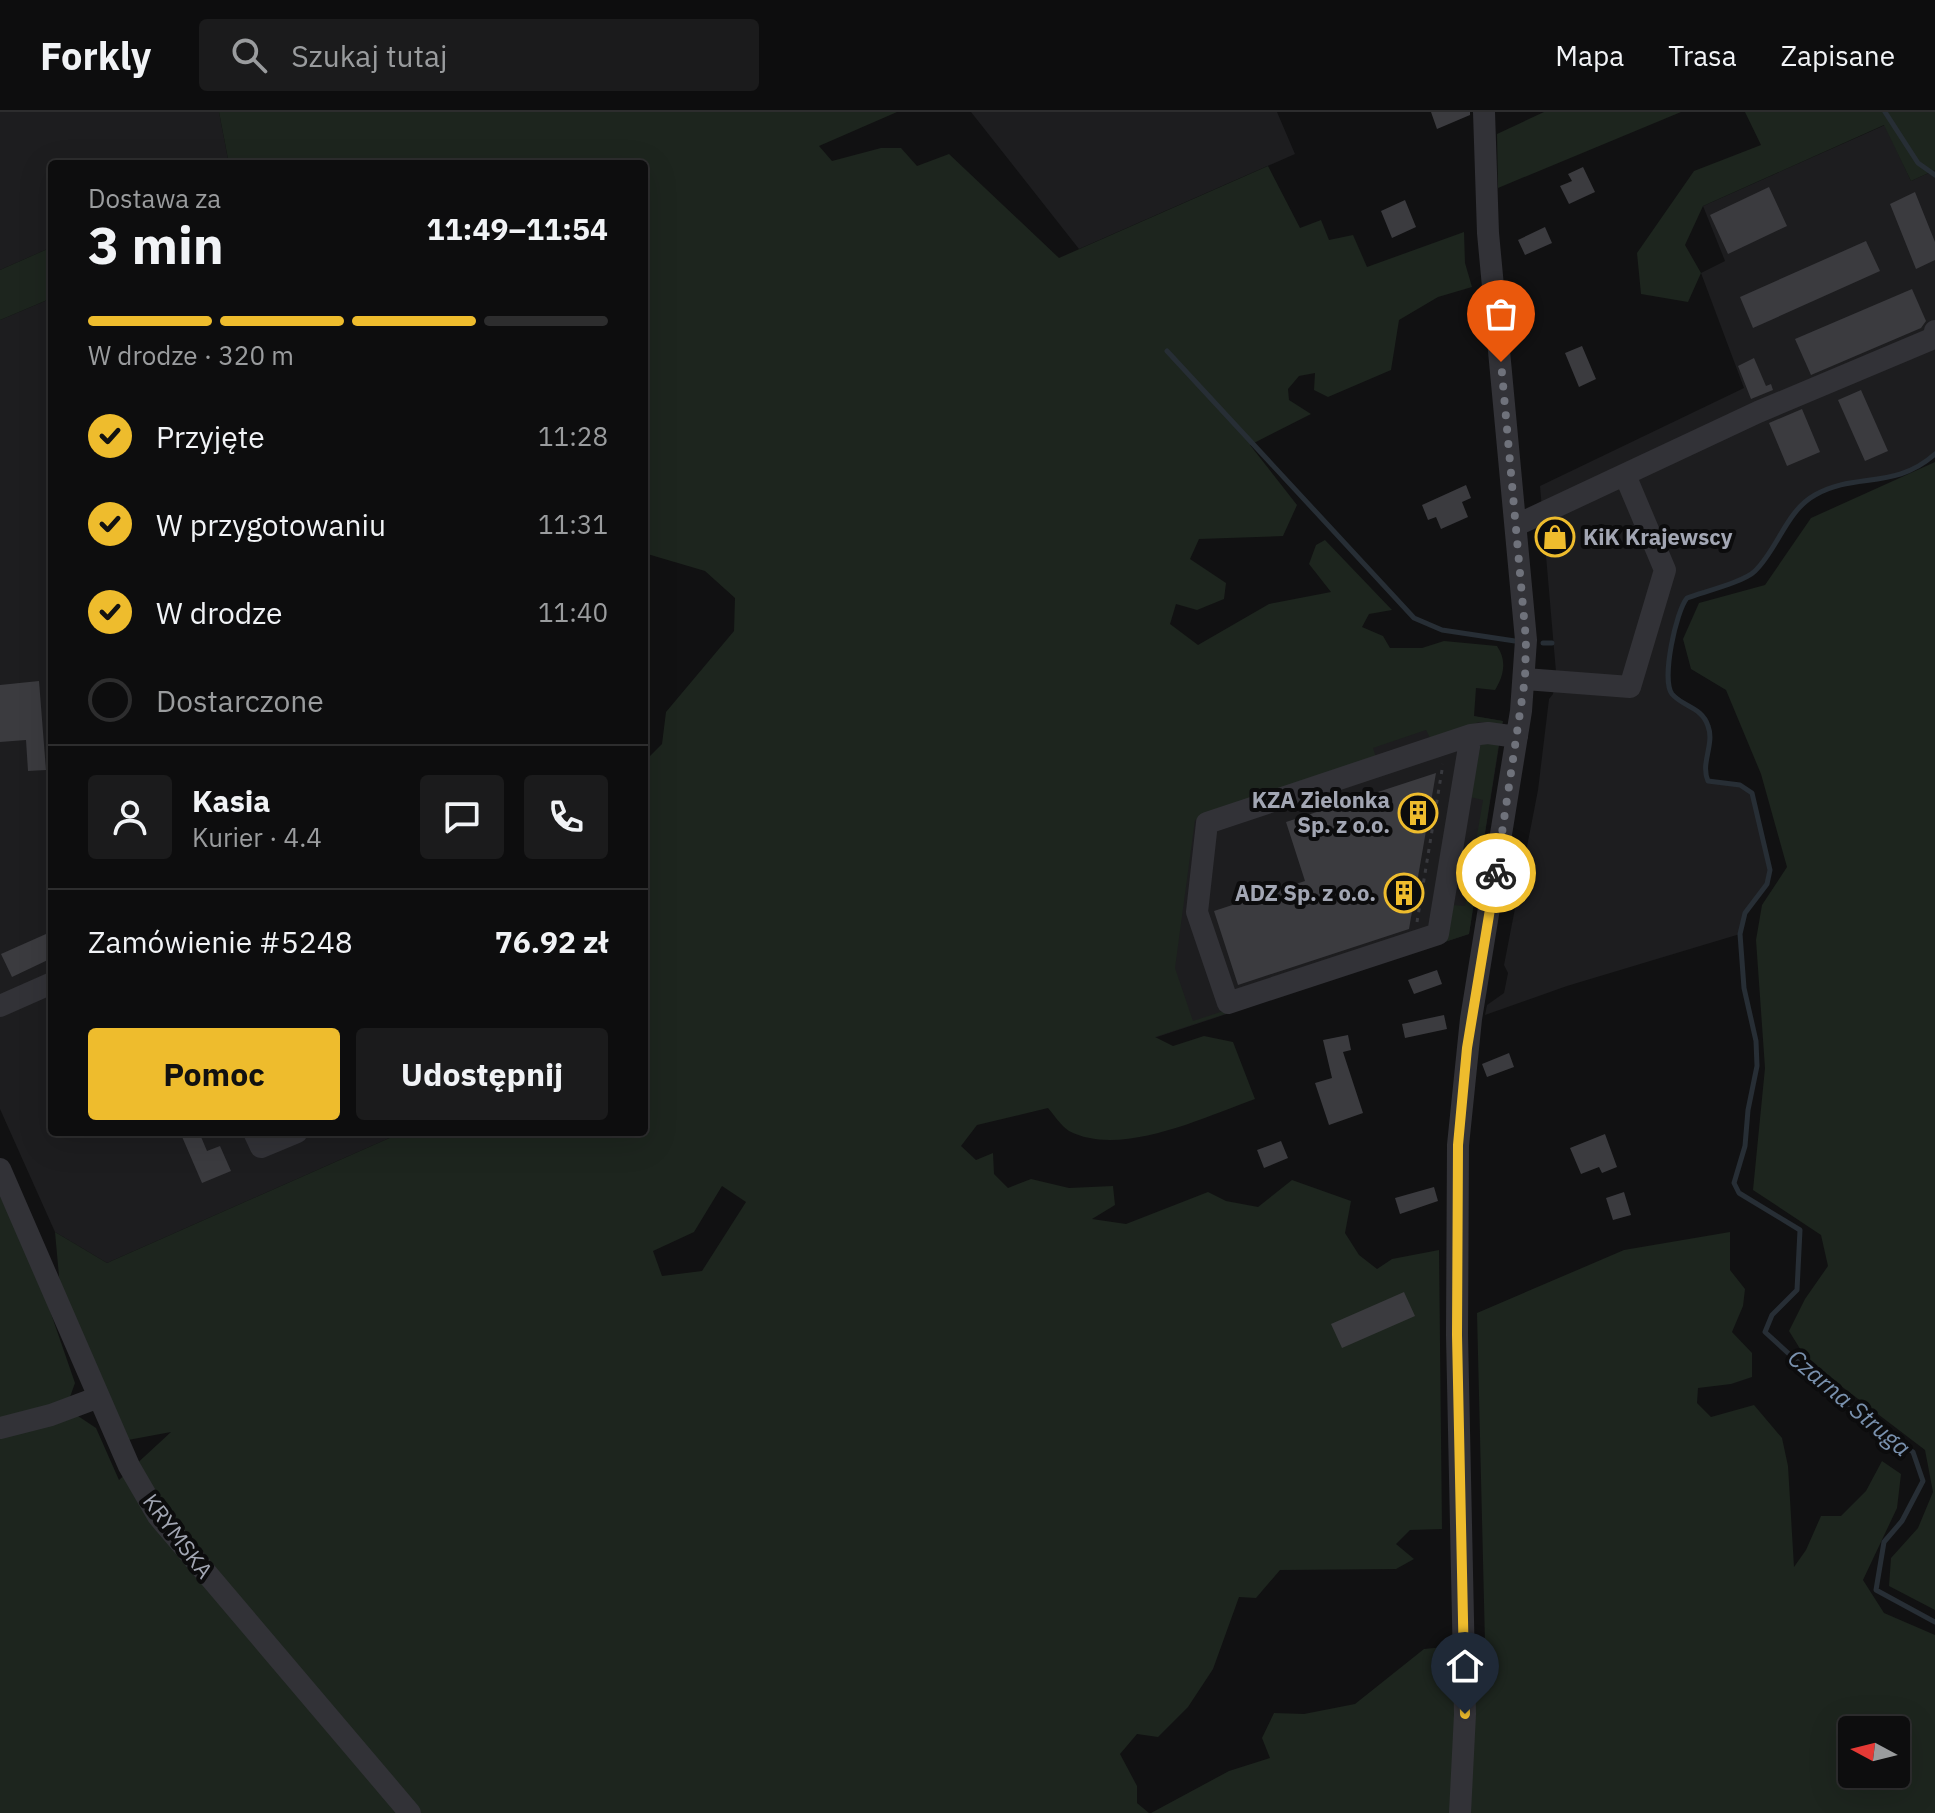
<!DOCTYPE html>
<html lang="pl">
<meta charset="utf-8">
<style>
:root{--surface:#0d0d0e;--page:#1b1b1c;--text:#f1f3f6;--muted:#9a9c9e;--line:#2d2d2e;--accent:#eebc2d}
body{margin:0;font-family:"IBM Plex Sans",sans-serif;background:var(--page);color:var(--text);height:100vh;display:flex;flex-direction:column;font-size:30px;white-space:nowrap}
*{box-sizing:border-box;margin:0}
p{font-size:26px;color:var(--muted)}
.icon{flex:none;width:44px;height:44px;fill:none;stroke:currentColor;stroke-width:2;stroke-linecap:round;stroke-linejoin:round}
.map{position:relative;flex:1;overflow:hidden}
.side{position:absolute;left:48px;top:48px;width:600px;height:976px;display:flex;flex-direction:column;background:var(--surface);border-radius:8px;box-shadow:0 8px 32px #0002,0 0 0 2px var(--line)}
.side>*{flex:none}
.needle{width:52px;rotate:277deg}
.tools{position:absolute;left:1838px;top:1604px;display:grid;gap:16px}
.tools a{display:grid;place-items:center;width:72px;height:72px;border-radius:8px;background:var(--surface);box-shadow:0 8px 32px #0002,0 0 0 2px var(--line);font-size:40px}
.pin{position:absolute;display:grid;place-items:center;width:68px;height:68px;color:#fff;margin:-82px -34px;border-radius:50% 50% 50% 0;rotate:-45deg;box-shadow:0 0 8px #0007}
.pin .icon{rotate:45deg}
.courier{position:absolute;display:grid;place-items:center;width:80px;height:80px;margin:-40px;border:6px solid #eebc2d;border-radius:50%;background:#fff;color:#222;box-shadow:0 2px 10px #0007}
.headline em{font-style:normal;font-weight:700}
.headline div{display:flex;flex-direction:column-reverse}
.headline{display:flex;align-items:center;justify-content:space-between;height:136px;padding:0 40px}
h1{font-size:52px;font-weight:700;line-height:60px}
.bar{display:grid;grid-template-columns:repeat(4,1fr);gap:12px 8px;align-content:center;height:96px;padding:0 40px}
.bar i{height:10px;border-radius:6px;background:var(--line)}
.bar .on{background:var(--accent)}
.bar p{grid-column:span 4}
.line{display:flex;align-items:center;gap:20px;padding:0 40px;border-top:2px solid var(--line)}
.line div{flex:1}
.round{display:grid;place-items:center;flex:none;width:84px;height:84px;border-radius:8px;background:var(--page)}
ol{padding:0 40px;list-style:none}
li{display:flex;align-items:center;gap:24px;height:88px}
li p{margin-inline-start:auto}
li .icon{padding:8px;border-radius:50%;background:var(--accent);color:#111;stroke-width:4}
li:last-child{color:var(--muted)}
li i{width:44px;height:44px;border:4px solid var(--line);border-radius:50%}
.primary-button{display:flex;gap:16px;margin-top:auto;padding:16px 40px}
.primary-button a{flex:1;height:92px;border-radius:8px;background:var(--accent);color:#111;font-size:32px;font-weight:700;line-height:92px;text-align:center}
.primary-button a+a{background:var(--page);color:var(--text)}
header{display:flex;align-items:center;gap:48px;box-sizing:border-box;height:112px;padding:0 40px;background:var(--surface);border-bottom:2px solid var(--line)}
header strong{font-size:38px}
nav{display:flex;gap:44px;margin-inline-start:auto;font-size:28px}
.search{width:560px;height:72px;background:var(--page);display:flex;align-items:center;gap:20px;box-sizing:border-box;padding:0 28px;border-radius:8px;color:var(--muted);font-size:30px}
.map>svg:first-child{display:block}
</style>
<header>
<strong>Forkly</strong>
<div class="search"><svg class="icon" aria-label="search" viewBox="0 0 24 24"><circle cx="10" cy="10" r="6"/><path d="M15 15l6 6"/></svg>Szukaj tutaj</div>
<nav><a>Mapa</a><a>Trasa</a><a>Zapisane</a></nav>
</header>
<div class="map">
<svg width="1935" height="1701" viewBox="0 0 1935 1701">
<rect width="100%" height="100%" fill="#111112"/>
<path fill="#1d1d1f" d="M0,0H219L229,52H52V135L0,158Z
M971,0H1277L1295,42L1079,137Z
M1885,13L1911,69L1935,58V342L1899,364L1830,376L1814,383L1793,404L1754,461L1683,489L1672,537L1667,572L1669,578L1703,603L1709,616L1706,665L1712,671L1740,673L1752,681L1770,752L1767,772L1745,801L1740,822L1567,874L1485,903L1487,893L1504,881L1508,861L1504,853L1538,678L1549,587L1553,582L1556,560L1540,374L1744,276L1701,161L1725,149L1703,94Z
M52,186V1020H403L107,1151L55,1120L0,997V208Z
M1411,594L1503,609L1469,822L1154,926L1181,701Z"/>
<path fill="#1d251e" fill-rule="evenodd" d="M219,0H897L819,34L832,49L881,36H901L917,54L949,42L1059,146L1268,54L1300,116L1321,108L1329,128L1353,123L1367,155L1464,120L1465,151L1472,175L1438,185L1399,208L1391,258L1328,285L1314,278L1315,261L1299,264L1288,277L1289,288L1311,302L1250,333L1297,393L1283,424L1199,427L1190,447L1226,471L1224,487L1197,498L1176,492L1170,512L1198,533L1269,492L1331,480L1309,452L1316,433L1325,428L1392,498L1369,502L1362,515L1383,524L1390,536H1422L1444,529L1497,534C1507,548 1504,564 1495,578L1476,576L1474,604L1503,609L1502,612L1479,610L1430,626L1426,618L1373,636L1377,648L1195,708L1175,856L1193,909L1446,826L1452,793L1465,794L1483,688L1470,685L1481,631H1499L1469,822L1155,925L1173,934L1204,924L1233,930L1255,987C1204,1005 1121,1046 1069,1019C1061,1014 1054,1003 1048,996L977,1013L961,1034L976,1048L993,1041L994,1062L1008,1076L1031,1067L1069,1076L1113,1074L1115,1093L1092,1107L1126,1112L1208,1080L1226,1089L1258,1095L1292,1068L1351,1089L1345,1121L1359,1143L1377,1157L1392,1147L1439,1138L1442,1417L1410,1418L1396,1432L1414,1447L1396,1457L1280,1458L1256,1486L1239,1485L1213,1557L1188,1595L1158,1625L1137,1622L1120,1642L1137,1674V1691L1149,1701H0V1084L37,1161L75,1271L66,1296L96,1316L119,1368L171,1320L128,1328L60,1175L55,1120L107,1151L403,1020H644V650L662,632L666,600L734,519L735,486L705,459L644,441V52H229ZM722,1074L746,1090L702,1159L662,1164L653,1139L694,1120Z
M1544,0H1681L1498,76L1497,22Z
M1745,0H1935V58L1911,69L1884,13L1703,94L1685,133L1701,161L1688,190L1641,182L1637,141L1694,59L1761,33Z
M52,135V186L0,208V158Z
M1935,350V1498L1889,1474L1891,1446L1918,1416L1933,1380L1925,1338L1807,1248L1789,1219L1805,1187L1828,1154L1821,1123L1753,1078L1765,956L1756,828L1762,793L1787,755L1761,662L1726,578L1691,557L1683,527L1699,491L1765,473L1811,406Z
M1730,1120V1158L1745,1177L1743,1194L1732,1220L1752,1241V1265L1731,1272L1698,1276L1697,1291L1711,1305L1754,1293L1782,1326L1788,1354L1794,1455L1806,1438L1821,1404H1841L1866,1379L1882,1349L1901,1362L1897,1396L1863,1468L1884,1501L1935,1523V1701H1151L1229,1659L1270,1646L1262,1626L1274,1601L1304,1602L1355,1592L1424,1537L1485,1531L1477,1201L1624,1138ZM1852,1618H1896V1662H1852Z"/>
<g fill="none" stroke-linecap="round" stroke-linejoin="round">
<path stroke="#272e35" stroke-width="5" d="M1885,0L1918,51L1935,63
M1167,239L1414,506L1442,518L1515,529
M1935,342C1895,378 1855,360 1815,383C1786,399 1778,437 1755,459C1744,470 1703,480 1687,486C1676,499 1661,568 1672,582C1683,595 1702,595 1708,614C1715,632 1700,651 1708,669L1740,673L1752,681L1770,758L1767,772L1745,801L1740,822L1744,876L1756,929L1757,954L1748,998L1745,1034L1734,1071L1739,1081L1800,1118L1797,1178L1772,1203L1765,1220L1848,1296L1913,1340L1923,1369L1902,1409L1884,1430L1876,1478L1935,1510
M1543,531H1552"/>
</g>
<path fill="#3b3b3f" d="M1431,0H1470V3L1437,17Z
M1583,55L1595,80L1569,92L1560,74L1572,69L1568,62Z
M1769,75L1787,114L1728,142L1710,103Z
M1915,80L1935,130V148L1916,157L1890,92Z
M1405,88L1416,115L1392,126L1381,99Z
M1545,115L1552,131L1525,143L1518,128Z
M1866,129L1880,159L1753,216L1740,185Z
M1912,177L1926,209L1921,216L1811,263L1795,227Z
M1582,234L1596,267L1579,275L1565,241Z
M1754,246L1766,274L1771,272L1773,278L1751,287L1738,254Z
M1861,278L1888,339L1865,349L1838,288Z
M1802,297L1820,340L1787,354L1769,311Z
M1466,373L1471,386L1462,390L1468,405L1441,417L1436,405L1428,408L1422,393Z
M39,569L46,658L28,659L26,628L0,630V573Z
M1436,661L1409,817L1238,873L1214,799L1305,769L1286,710Z
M46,822L52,835V846L12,865L1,842Z
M1437,858L1442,872L1414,882L1408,868Z
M1444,903L1447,917L1405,926L1402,912Z
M1348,923L1351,938L1343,940L1363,1001L1329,1013L1315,971L1332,966L1323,928Z
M1509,941L1514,955L1487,965L1482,952Z
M180,1020H199L207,1039L220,1034L231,1059L202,1071Z
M1605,1022L1617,1055L1602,1061L1599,1055L1581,1062L1570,1036Z
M1281,1029L1288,1046L1264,1056L1257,1038Z
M1434,1075L1438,1089L1400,1102L1395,1086Z
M1624,1080L1631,1103L1613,1108L1606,1086Z
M1404,1180L1415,1204L1342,1236L1331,1212Z"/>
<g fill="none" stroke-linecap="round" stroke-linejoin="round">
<path stroke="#38393e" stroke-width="3" stroke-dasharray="4 6" stroke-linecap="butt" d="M1417,810L1443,652"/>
<path stroke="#323237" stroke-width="22" d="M1517,413L1758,300L1934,226L1935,219
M1525,567L1630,575L1665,458L1625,363
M1471,623L1438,822L1228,891L1197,800L1207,711Z
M1471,623L1488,621L1517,625
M0,894L52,871
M254,1020L261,1035L297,1020
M0,1057L129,1354L158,1404L410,1701
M0,1316L51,1303L99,1285
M1460,1701L1465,1602L1457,1223L1458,1033L1471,907L1521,599L1526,528L1488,121L1484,0"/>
</g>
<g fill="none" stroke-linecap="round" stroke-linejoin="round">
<path stroke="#6f727b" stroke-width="8" stroke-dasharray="0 14.4" d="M1496,761L1525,567L1526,528L1501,250"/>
<path stroke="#eebc2d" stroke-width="10" d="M1465,1602L1457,1223L1458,1033L1467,936L1496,761"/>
</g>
<defs>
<symbol id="shop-ring" viewBox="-11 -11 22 22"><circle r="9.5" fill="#0c0c0d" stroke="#eebc2d" stroke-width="1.5"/><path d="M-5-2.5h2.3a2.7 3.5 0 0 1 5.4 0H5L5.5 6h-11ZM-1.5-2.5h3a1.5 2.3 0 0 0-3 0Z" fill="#eebc2d"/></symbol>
<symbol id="building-ring" viewBox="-11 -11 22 22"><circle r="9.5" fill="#0c0c0d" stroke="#eebc2d" stroke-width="1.5"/><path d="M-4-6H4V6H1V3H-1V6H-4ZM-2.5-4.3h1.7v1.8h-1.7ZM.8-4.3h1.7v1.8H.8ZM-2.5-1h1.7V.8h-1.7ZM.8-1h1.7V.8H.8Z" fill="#eebc2d"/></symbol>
</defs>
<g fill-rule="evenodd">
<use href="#shop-ring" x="1533" y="403" width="44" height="44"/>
<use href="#building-ring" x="1396" y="679" width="44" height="44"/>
<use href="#building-ring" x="1382" y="759" width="44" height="44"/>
</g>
<g text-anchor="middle" stroke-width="8" stroke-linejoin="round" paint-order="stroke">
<g font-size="22" font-weight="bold" fill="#a2a6b3" stroke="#0c0c0d" text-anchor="end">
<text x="1583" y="433" text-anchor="start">KiK Krajewscy</text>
<text x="1390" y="696">KZA Zielonka<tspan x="1390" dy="25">Sp. z o.o.</tspan></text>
<text x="1376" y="789">ADZ Sp. z o.o.</text>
</g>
<g font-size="22" fill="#a2a6b3" stroke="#0c0c0d">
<text transform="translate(178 1424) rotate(53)" y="8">KRYMSKA</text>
</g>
<g font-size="24" font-style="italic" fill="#7991ae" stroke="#0c0c0d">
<text transform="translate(1849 1291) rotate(40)" y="8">Czarna Struga</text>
</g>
</g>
</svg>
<div class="tools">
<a><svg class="needle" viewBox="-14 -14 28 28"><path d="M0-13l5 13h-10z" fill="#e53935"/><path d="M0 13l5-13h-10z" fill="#9a9c9e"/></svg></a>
</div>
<div class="pin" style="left:1501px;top:250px;background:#ea580c"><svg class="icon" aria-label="bag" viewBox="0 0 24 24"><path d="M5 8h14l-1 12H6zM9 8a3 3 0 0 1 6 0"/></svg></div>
<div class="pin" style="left:1465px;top:1602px;background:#1f2937"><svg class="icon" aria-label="home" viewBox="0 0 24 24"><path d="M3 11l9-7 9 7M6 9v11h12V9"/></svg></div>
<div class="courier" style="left:1496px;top:761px"><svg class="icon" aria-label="bike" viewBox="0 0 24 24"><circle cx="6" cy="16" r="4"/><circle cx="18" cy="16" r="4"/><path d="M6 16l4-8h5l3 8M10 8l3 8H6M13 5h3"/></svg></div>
<section class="side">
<div class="headline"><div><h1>3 min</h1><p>Dostawa za</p></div><em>11:49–11:54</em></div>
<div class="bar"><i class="on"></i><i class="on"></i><i class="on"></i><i></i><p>W drodze · 320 m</p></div>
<ol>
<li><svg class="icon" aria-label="check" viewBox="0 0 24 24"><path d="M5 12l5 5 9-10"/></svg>Przyjęte<p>11:28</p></li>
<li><svg class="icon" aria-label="check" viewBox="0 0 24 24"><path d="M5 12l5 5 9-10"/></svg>W przygotowaniu<p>11:31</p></li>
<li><svg class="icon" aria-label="check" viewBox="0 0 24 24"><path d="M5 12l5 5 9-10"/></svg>W drodze<p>11:40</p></li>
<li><i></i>Dostarczone</li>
</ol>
<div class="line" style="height:144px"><a class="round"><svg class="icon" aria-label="person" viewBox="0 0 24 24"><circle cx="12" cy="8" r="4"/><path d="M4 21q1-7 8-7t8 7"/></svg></a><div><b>Kasia</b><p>Kurier · 4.4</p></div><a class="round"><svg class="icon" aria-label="chat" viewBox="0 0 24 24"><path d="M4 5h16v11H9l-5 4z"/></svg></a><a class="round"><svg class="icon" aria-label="phone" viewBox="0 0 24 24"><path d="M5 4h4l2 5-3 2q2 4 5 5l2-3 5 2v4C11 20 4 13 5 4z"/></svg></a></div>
<div class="line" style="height:104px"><div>Zamówienie #5248</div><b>76.92 zł</b></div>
<div class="primary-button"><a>Pomoc</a><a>Udostępnij</a></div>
</section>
</div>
